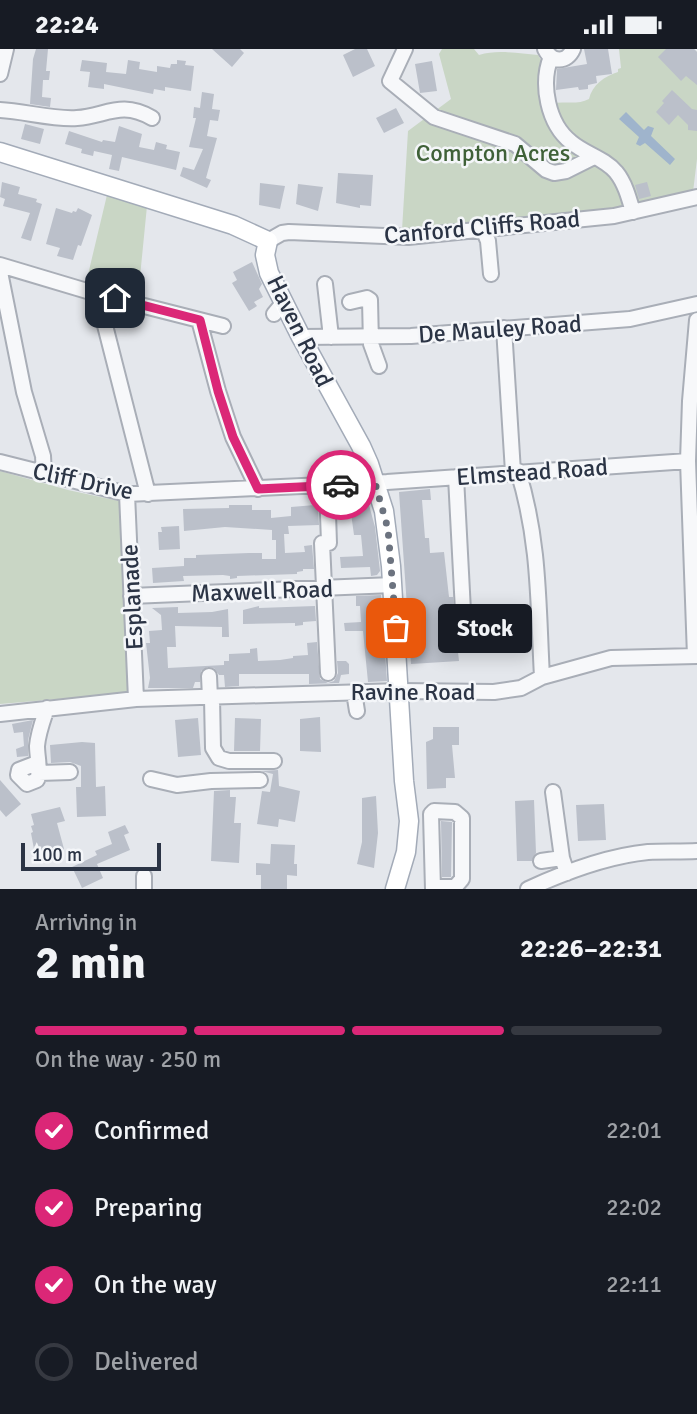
<!DOCTYPE html>
<meta charset="utf-8">
<style>
:root{--surface:#171b24;--page:#242831;--text:#f1f3f6;--muted:#9ea1a6;--line:#363941;--accent:#db2777}
body{margin:0;font-family:Signika,sans-serif;background:var(--page);color:var(--text);height:100vh;display:flex;flex-direction:column;font-size:26px;white-space:nowrap}
*{box-sizing:border-box;margin:0}
p{font-size:23px;color:var(--muted)}
.icon{flex:none;width:38px;height:38px;fill:none;stroke:currentColor;stroke-width:2;stroke-linecap:round;stroke-linejoin:round}
.map{position:relative;height:840px;overflow:hidden}
.details{display:flex;flex-direction:column;background:var(--surface);flex:1}
.details>*{flex:none}
.scale{position:absolute;left:21px;bottom:18px;width:140px;box-sizing:border-box;padding-left:7px;border:4px solid #2b3445;border-top:0;font-size:19px;line-height:24px;white-space:nowrap;color:#2b3445;-webkit-text-stroke:5px #f4f6f9;paint-order:stroke}
.pin{position:absolute;display:grid;place-items:center;width:60px;height:60px;color:#fff;margin:-30px;border-radius:14px;box-shadow:0 4px 10px #0006}
.courier{position:absolute;display:grid;place-items:center;width:70px;height:70px;margin:-35px;border:5px solid #db2777;border-radius:50%;background:#fff;color:#222;box-shadow:0 2px 9px #0007}
.bubble{position:absolute;height:49px;border-radius:7px;background:var(--surface);box-shadow:0 4px 18px #0003;font-size:23px;font-weight:800;line-height:49px;text-align:center}
.summary em{font-style:normal;font-weight:800}
.summary div{display:flex;flex-direction:column-reverse}
.summary{display:flex;align-items:center;justify-content:space-between;height:119px;padding:0 35px}
h1{font-size:46px;font-weight:800;line-height:52px}
.bar{display:grid;grid-template-columns:repeat(4,1fr);gap:10px 7px;align-content:center;height:84px;padding:0 35px}
.bar i{height:9px;border-radius:5px;background:var(--line)}
.bar .selected{background:var(--accent)}
.bar p{grid-column:span 4}
ol{padding:0 35px;list-style:none}
li{display:flex;align-items:center;gap:21px;height:77px}
li p{margin-inline-start:auto}
li .icon{padding:7px;border-radius:50%;background:var(--accent);color:#fff;stroke-width:4}
li:last-child{color:var(--muted)}
li i{width:38px;height:38px;border:4px solid var(--line);border-radius:50%}
.status{display:flex;justify-content:space-between;align-items:center;height:49px;padding:0 35px;background:var(--surface);direction:ltr}
.status svg{height:19px;fill:currentColor}
.map>svg:first-child{display:block}
</style>
<div class="status"><b>22:24</b><svg viewBox="0 0 49 12"><path d="M0 12V9h3v3zM5 12V6h3v6zM10 12V3h3v9zM15 12V0h3v12zM26 1h20v11H26zM47 4h2v5h-2z"/></svg></div>
<div class="map">
<svg width="697" height="840" viewBox="0 0 697 840">
<rect width="100%" height="100%" fill="#e4e7ec"/>
<path fill="#c9d6c5" d="M442,0H474L479,6C499,0 518,5 538,6L541,11L543,43L549,67L617,130L625,158L402,181L408,82L451,50L439,5Z
M619,0H694L697,3V110L693,143L639,156L635,153L632,143L568,84L553,54C565,52 578,56 589,50C592,36 605,27 618,23V20L621,19Z
M107,146L147,157L138,248L86,234Z
M0,422L68,441L119,452L129,644L0,655Z"/>
<path fill="#9fb4cc" d="M626,63L644,81L648,77L654,79L651,87L675,110L670,116L645,94L640,97L636,95L639,88L619,70Z"/>
<path fill="#bbc0ca" d="M36,0H48L46,22H50L49,31H43L42,48L51,49L50,58L30,55L33,10Z
M212,0H240L244,4L232,18Z
M355,0H367L375,17L353,28L343,6Z
M584,0H608L612,25L596,27L597,34L588,36V40L579,41L578,38L556,41L557,20L587,15Z
M666,0H694L697,3V36L686,27L681,32L658,8Z
M82,11L107,14L106,23L126,25L128,11L140,13L139,20L157,23V17L170,19L171,15H177V11L186,12L185,16L194,17L191,42L165,38V42L154,40L153,45L104,35V40L88,38L90,23L80,22Z
M432,12L437,42L420,44L415,15Z
M672,41L692,60L697,61V82L688,81V76L678,66L669,76L656,63L664,54L662,52Z
M202,43L214,45L212,60L220,61L218,72L210,71L207,87L217,89L206,129L211,131L207,139L180,127L183,118L194,121L203,100L189,98L196,69H193L194,58L200,59Z
M396,59L404,74L384,84L376,69Z
M25,75L44,80L40,95L21,90Z
M119,77L142,85L139,98L154,101L156,93L167,96L166,100L180,103L176,121L122,108L119,122L109,120L112,106L94,102L93,107L81,104L82,100L65,95L69,82L102,93L103,91L115,93Z
M338,124L373,126L371,157L360,156V159L336,154Z
M2,133L20,138L18,145L37,150L36,153L42,155L31,192L21,189L30,164L3,157L5,150L0,148Z
M647,133L651,147L639,150L635,136Z
M260,134L285,137L280,160L259,156Z
M298,135L323,138L318,162L296,155Z
M56,159L72,164L73,162L76,163L78,159L92,166L81,197L78,196L73,211L57,207L60,199L46,195Z
M252,213L262,235L259,240L263,248L254,253L257,257L249,262L232,234L237,231L233,223Z
M430,440L431,451H422L425,489H429L430,504L444,503L449,548H453L455,567L461,571L463,603H458L459,612L411,615L399,443Z
M355,444L366,445L375,478L380,522L377,526L371,527L370,518L341,519L340,508L363,507L361,486H354L350,457H348L347,446Z
M229,456H252V461H271V469L291,467V458L315,456V459H318L319,476L288,477L289,485H284L285,504L305,503L304,497L312,496L314,520H303V522L297,523V525L237,527V529L230,530V527L223,526L183,527L184,532L153,534L152,519L184,517V509H196V506L249,504H262V510H276V491H272V481L225,478L184,482L183,460L229,459Z
M179,477L180,500L159,501L158,483H162L161,478Z
M381,546L387,632L368,633L363,582H345L344,574L361,573L360,557H356V547Z
M259,557V559L315,557L316,572L303,573V576L295,577V574L243,575V561Z
M178,558V564L212,563L228,560L229,588H222V578L175,577L176,598H167L168,619L224,616V612H229V605L250,604V600L257,599L258,612L280,611L293,609V607L308,606L307,594L317,593L320,630L328,634L334,632L338,624L337,612H346L349,615V625L341,626L339,634L309,635V625H239V637L225,638L224,626H219L214,619L208,618L201,622L200,633H195L193,639H148L150,629L146,594H150L149,582L162,581L161,566L152,559Z
M320,668L321,703L300,702V670Z
M198,669L201,706L178,708L175,671Z
M235,669L261,670L260,702H234Z
M33,671L28,691V707L17,708L16,700L24,697L23,683L14,684L12,675Z
M433,678H459V696H452L455,729H446V739L427,740L426,693L433,690Z
M82,693L95,694L96,738L105,737L106,767L77,768L76,738H81V717L70,713L51,714L50,696Z
M278,721L279,737L300,742L295,773L279,770L278,778L257,775L262,742L270,743L273,725L261,722Z
M0,731L21,755L6,768L0,761Z
M230,741V748H236L234,774H241L239,814L211,812L214,742Z
M376,747L378,784L374,819L357,815L362,793V749Z
M534,751L536,804L532,812H517L515,752Z
M604,755L606,791L578,792L576,756Z
M60,758L65,772L57,774L64,800L62,803L36,811L31,784L33,783L31,777L34,776L31,765Z
M441,772L452,773L451,828H442Z
M125,776L129,784L124,786L130,801L97,815L103,829L82,839L72,818L97,806L95,802L112,795L108,783Z
M271,795L295,796L294,815H297V827L287,826V840H261V826H256V814L270,815Z"/>
<g fill="none" stroke-linecap="round" stroke-linejoin="round">
<defs>
<path id="minor" d="M405,0L390,32L434,68L515,95L546,121L554,124L566,122L594,108
M545,0C552,14 567,14 573,0
M551,8C540,35 548,75 571,93C585,105 604,109 616,123C625,134 629,149 633,163
M0,25L6,0
M0,61C24,62 54,71 77,69C106,67 121,51 152,69
M483,180L488,192L491,225
M268,192L282,184L289,183L408,188L614,167L697,148
M0,216L97,245L223,277
M0,223L24,343L43,407L44,425
M325,235L331,288
M97,245L148,445
M350,253L367,249L370,251L371,295L379,317
M274,265L284,253
M199,271L218,342L233,388L258,440
M504,279L513,423
M301,288L411,287L630,270L697,255
M0,413L127,445L387,433L688,412
M518,422C540,493 538,556 542,628
M456,428L463,562
M327,436L329,494H322L328,624
M127,445L136,650
M131,547L393,536
M695,607L688,412L690,352L697,271
M209,627L210,649
M354,643L357,662
M212,649L213,699L219,709L229,712H274
M0,665L136,650L400,642L494,643L521,639L542,628L611,609L697,607
M37,714L19,721L18,726L27,735L37,731C41,721 37,708 37,697C38,684 43,671 47,659
M39,724L70,723
M151,730L177,736L211,732L260,731
M553,743L562,809L567,824
M541,812L562,809
M144,827V840
M433,838H455L462,830V769L455,763L434,762L431,765L433,840
M528,840C565,823 607,807 648,803C664,802 681,803 697,802"/>
<path id="major" d="M0,103L233,176L268,192L265,206L269,224L301,288L361,397L369,415L384,462L391,517L404,732L409,772L406,803L395,840"/>
</defs>
<use href="#minor" stroke="#a9aeb7" stroke-width="18"/>
<use href="#major" stroke="#a3abb8" stroke-width="21"/>
<use href="#minor" stroke="#f7f8fa" stroke-width="14"/>
<use href="#major" stroke="#fff" stroke-width="18"/>
</g>
<g fill="none" stroke-linecap="round" stroke-linejoin="round">
<path stroke="#6c737f" stroke-width="7" stroke-dasharray="0 12.6" d="M341,436L375,434L388,480L396,579"/>
<path stroke="#db2777" stroke-width="9" d="M115,249L200,271L218,342L233,388L258,440L341,436"/>
</g>
<g text-anchor="middle" stroke-width="5" stroke-linejoin="round" paint-order="stroke">
<g font-size="24" fill="#3f6138" stroke="#f4f6f9">
<text x="493" y="112">Compton Acres</text>
</g>
<g font-size="24" fill="#2b3445" stroke="#f4f6f9">
<text transform="translate(482 178) rotate(-5)" y="8">Canford Cliffs Road</text>
<text transform="translate(500 280) rotate(-4)" y="8">De Mauley Road</text>
<text transform="translate(300 282) rotate(64)" y="8">Haven Road</text>
<text transform="translate(532 423) rotate(-4)" y="8">Elmstead Road</text>
<text transform="translate(83 432) rotate(12)" y="8">Cliff Drive</text>
<text transform="translate(262 542) rotate(-2)" y="8">Maxwell Road</text>
<text transform="translate(132 548) rotate(-93)" y="8">Esplanade</text>
<text x="413" y="651">Ravine Road</text>
</g>
</g>
</svg>
<div class="scale">100 m</div>
<div class="pin" style="left:396px;top:579px;background:#ea580c"><svg class="icon" aria-label="bag" viewBox="0 0 24 24"><path d="M5 8h14l-1 12H6zM9 8a3 3 0 0 1 6 0"/></svg></div>
<div class="pin" style="left:115px;top:249px;background:#1f2937"><svg class="icon" aria-label="home" viewBox="0 0 24 24"><path d="M3 11l9-7 9 7M6 9v11h12V9"/></svg></div>
<div class="courier" style="left:341px;top:436px"><svg class="icon" aria-label="car" viewBox="0 0 24 24"><path d="M5 17H2v-5l4-1 3-4h7l3 4 3 1v5h-3M9 17h6M6 11h13"/><circle cx="7" cy="17" r="2"/><circle cx="17" cy="17" r="2"/></svg></div>
<div class="bubble" style="left:438px;top:555px;width:94px">Stock</div>
</div>
<section class="details">
<div class="summary"><div><h1>2 min</h1><p>Arriving in</p></div><em>22:26–22:31</em></div>
<div class="bar"><i class="selected"></i><i class="selected"></i><i class="selected"></i><i></i><p>On the way · 250 m</p></div>
<ol>
<li><svg class="icon" aria-label="check" viewBox="0 0 24 24"><path d="M5 12l5 5 9-10"/></svg>Confirmed<p>22:01</p></li>
<li><svg class="icon" aria-label="check" viewBox="0 0 24 24"><path d="M5 12l5 5 9-10"/></svg>Preparing<p>22:02</p></li>
<li><svg class="icon" aria-label="check" viewBox="0 0 24 24"><path d="M5 12l5 5 9-10"/></svg>On the way<p>22:11</p></li>
<li><i></i>Delivered</li>
</ol>
</section>
